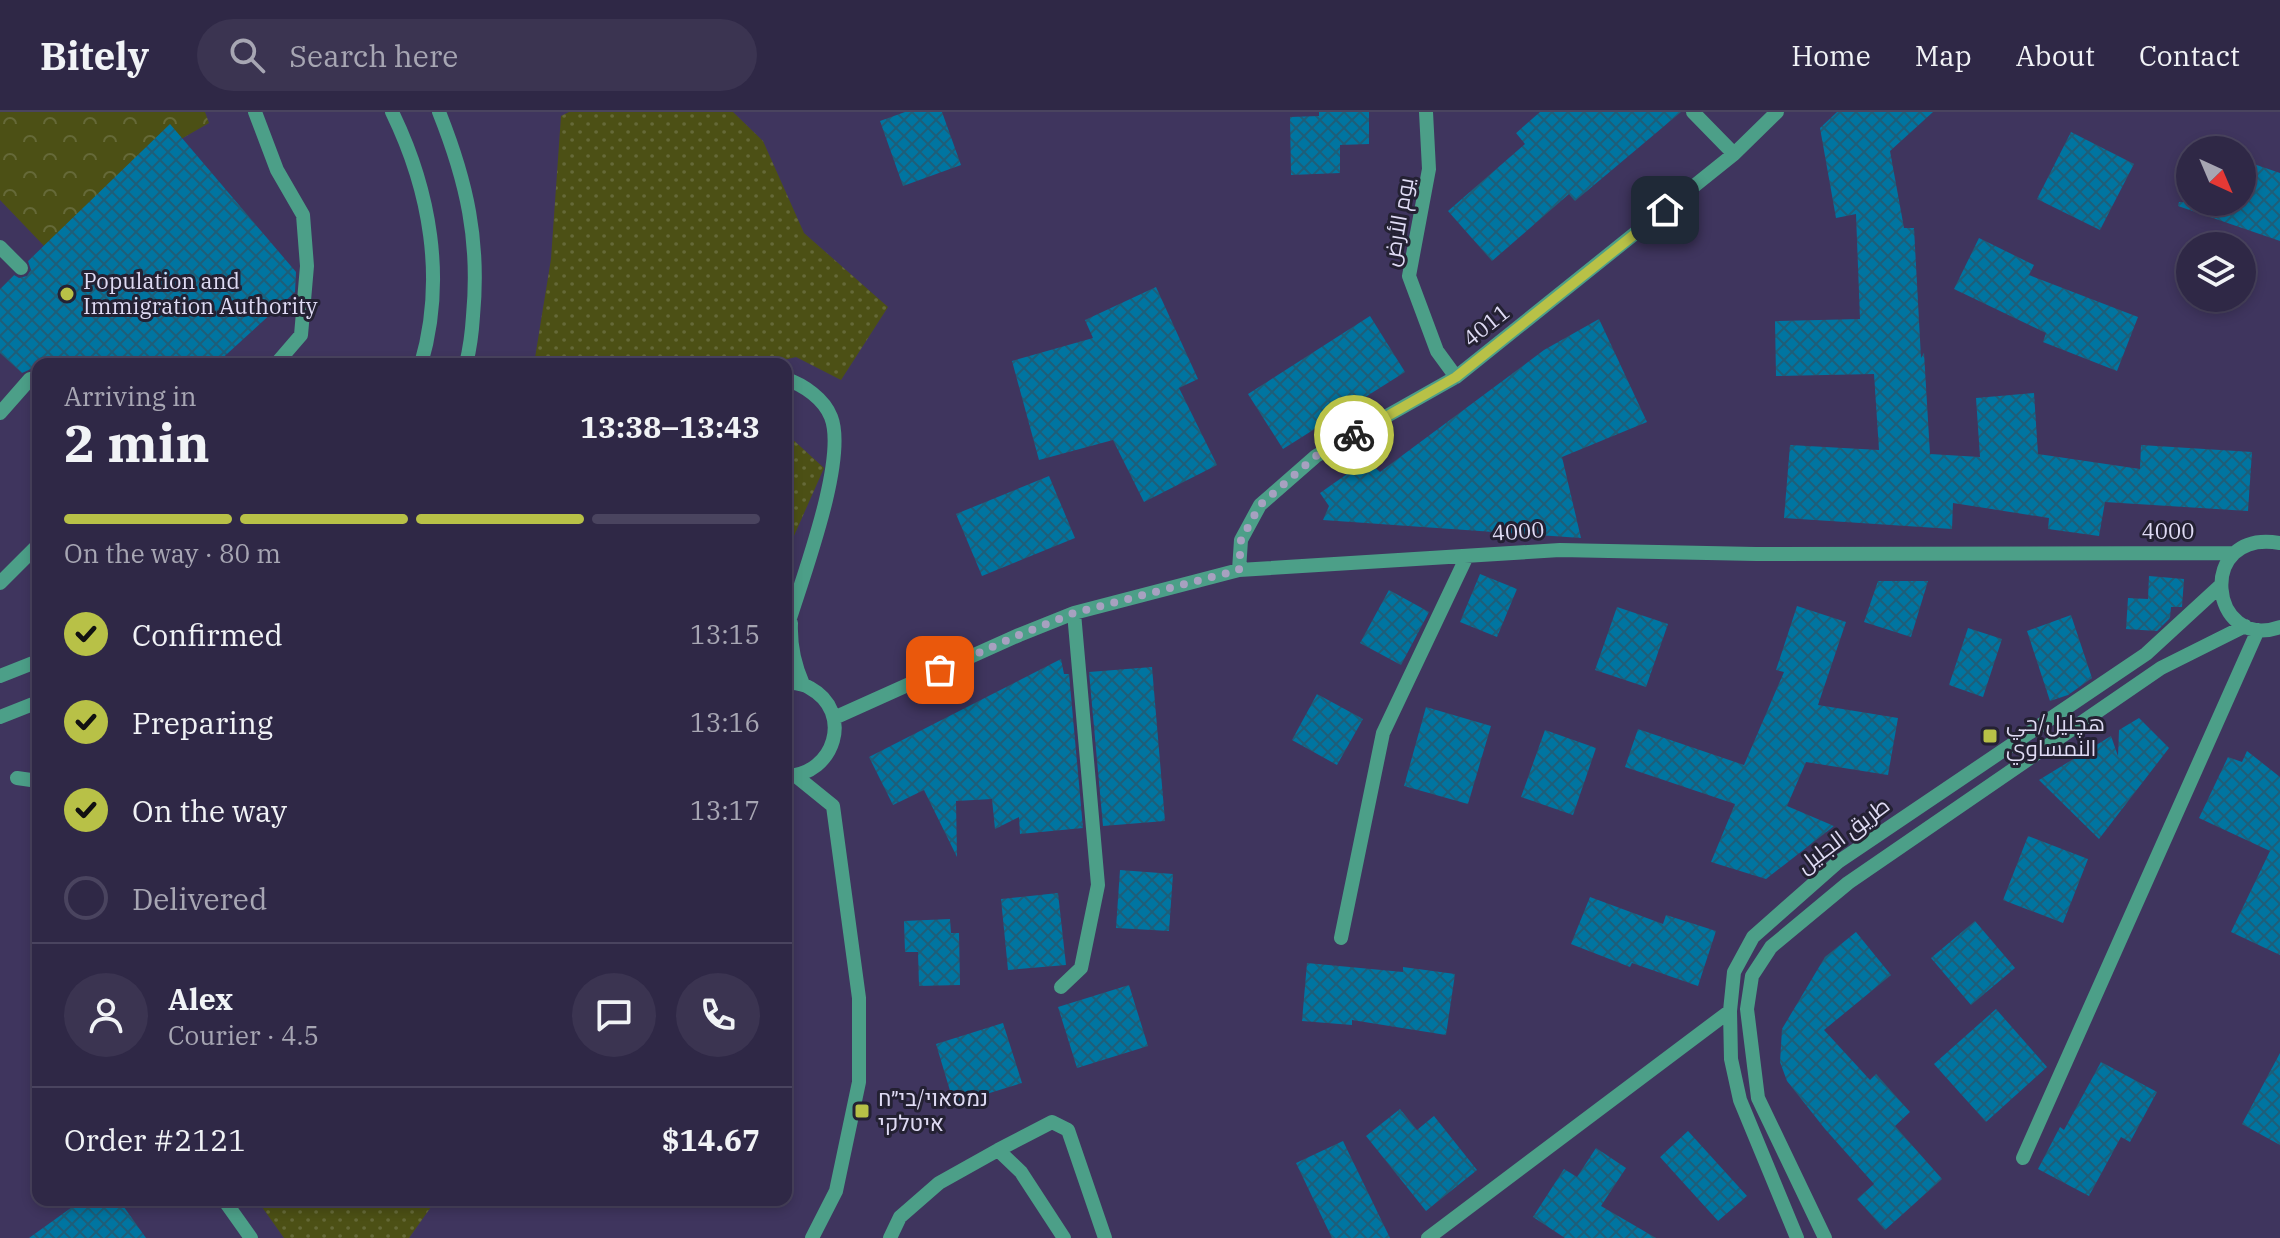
<!DOCTYPE html>
<meta charset="utf-8">
<style>
:root{--surface:#2f2846;--page:#3b3451;--text:#f1f3f6;--muted:#a7a6b3;--line:#4a445f;--accent:#b8c147}
body{margin:0;font-family:"IBM Plex Serif",Cairo,Heebo,serif;background:var(--page);color:var(--text);height:100vh;display:flex;flex-direction:column;font-size:30px;white-space:nowrap}
*{box-sizing:border-box;margin:0}
p{font-size:26px;color:var(--muted)}
.icon{flex:none;width:44px;height:44px;fill:none;stroke:currentColor;stroke-width:2;stroke-linecap:round;stroke-linejoin:round}
.map{position:relative;flex:1;overflow:hidden}
.panel{position:absolute;left:32px;top:246px;width:760px;height:848px;display:flex;flex-direction:column;background:var(--surface);border-radius:16px;box-shadow:0 4px 12px #0003,0 0 0 2px var(--line)}
.panel>*{flex:none}
.needle{width:52px;rotate:136deg}
.buttons{position:absolute;left:2176px;top:24px;display:grid;gap:16px}
.buttons a{display:grid;place-items:center;width:80px;height:80px;border-radius:50%;background:var(--surface);box-shadow:0 4px 12px #0003,0 0 0 2px var(--line);font-size:40px}
.pin{position:absolute;display:grid;place-items:center;width:68px;height:68px;color:#fff;margin:-34px;border-radius:16px;box-shadow:0 4px 12px #0006}
.courier{position:absolute;display:grid;place-items:center;width:80px;height:80px;margin:-40px;border:6px solid #b8c147;border-radius:50%;background:#fff;color:#222;box-shadow:0 2px 10px #0007}
.overview em{font-style:normal;font-weight:700}
.overview div{display:flex;flex-direction:column-reverse}
.overview{display:flex;align-items:center;justify-content:space-between;height:136px;padding:0 32px}
h1{font-size:52px;font-weight:700;line-height:60px}
.bar{display:grid;grid-template-columns:repeat(4,1fr);gap:12px 8px;align-content:center;height:96px;padding:0 32px}
.bar i{height:10px;border-radius:6px;background:var(--line)}
.bar .current{background:var(--accent)}
.bar p{grid-column:span 4}
.line{display:flex;align-items:center;gap:20px;padding:0 32px;border-top:2px solid var(--line)}
.line div{flex:1}
.round{display:grid;place-items:center;flex:none;width:84px;height:84px;border-radius:42px;background:var(--page)}
ol{padding:0 32px;list-style:none}
li{display:flex;align-items:center;gap:24px;height:88px}
li p{margin-inline-start:auto}
li .icon{padding:8px;border-radius:50%;background:var(--accent);color:#111;stroke-width:4}
li:last-child{color:var(--muted)}
li i{width:44px;height:44px;border:4px solid var(--line);border-radius:50%}
header{display:flex;align-items:center;gap:48px;box-sizing:border-box;height:112px;padding:0 40px;background:var(--surface);border-bottom:2px solid var(--line)}
header strong{font-size:38px}
nav{display:flex;gap:44px;margin-inline-start:auto;font-size:28px}
.search{width:560px;height:72px;background:var(--page);display:flex;align-items:center;gap:20px;box-sizing:border-box;padding:0 28px;border-radius:44px;color:var(--muted);font-size:30px}
.map>svg:first-child{display:block}
</style>
<header>
<strong>Bitely</strong>
<div class="search"><svg class="icon" aria-label="search" viewBox="0 0 24 24"><circle cx="10" cy="10" r="6"/><path d="M15 15l6 6"/></svg>Search here</div>
<nav><a>Home</a><a>Map</a><a>About</a><a>Contact</a></nav>
</header>
<div class="map">
<svg width="2280" height="1126" viewBox="0 0 2280 1126">
<defs>
<pattern id="grass-dots" width="8" height="8" patternUnits="userSpaceOnUse" patternTransform="scale(2)"><rect width="8" height="8" fill="#4c5015"/><path d="M2 2h.1M6 6h.1" fill="none" stroke="#656938" stroke-width="1.8" stroke-linecap="round"/></pattern>
<pattern id="park-crowns" width="20" height="18" patternUnits="userSpaceOnUse" patternTransform="scale(2)"><rect width="20" height="18" fill="#4c5015"/><path d="M2 6a3 3 0 1 1 6 0M12 15a3 3 0 1 1 6 0" fill="none" stroke="#656938"/></pattern>
<pattern id="building-cross-hatch" width="8" height="8" patternUnits="userSpaceOnUse" patternTransform="scale(2)"><rect width="8" height="8" fill="#0075a1"/><path d="M0 0l8 8M0 8l8-8" fill="none" stroke="#1e5e79"/></pattern>
</defs>
<rect width="100%" height="100%" fill="#3f355e"/>
<path fill="url(#grass-dots)" d="M569,0H733L763,29L804,121L888,195L841,268L796,245L768,252H534L551,147L561,4Z
M786,325H790L824,356L786,442Z
M257,1088H436L409,1126H284Z"/>
<path fill="url(#park-crowns)" d="M0,0H205L209,11L134,54L47,137L0,88Z"/>
<path fill="url(#building-cross-hatch)" d="M905,0H942L961,53L903,74L880,9Z
M1319,0H1369V32L1340,33V61L1291,63L1290,5L1319,4Z
M1540,0H1681L1575,89L1569,82L1492,149L1448,99L1525,32L1516,21Z
M1837,0H1933L1890,39L1904,116H1914L1921,246L1924,241L1930,342L1980,345L1976,286L2034,281L2038,342L2140,357L2141,333L2252,340L2248,399L2105,390L2099,424L2048,417L2049,406L1953,391L1952,417L1784,406L1790,333L1879,338L1874,262L1776,264L1775,209L1860,207L1856,102L1836,106L1820,16Z
M170,12L296,160L295,180L216,252H38V261L31,257L22,261L0,241V177L14,163L19,166L27,164L31,158L28,149Z
M2071,20L2134,52L2100,118L2037,87Z
M2242,48L2280,61V129L2178,94L2179,90H2242Z
M1979,126L2034,153L2029,163L2138,205L2117,259L2043,230L2046,221L1954,177Z
M1156,175L1198,267L1179,276L1217,353L1144,390L1113,328L1039,348L1012,249L1093,226L1085,208Z
M1370,204L1405,260L1283,337L1248,282Z
M1599,207L1647,310L1562,345L1581,426L1323,408L1329,394L1320,381L1367,348L1380,360L1544,238Z
M1049,364L1075,426L982,464L956,402Z
M1480,462L1517,477L1497,525L1460,510Z
M2149,464L2184,467L2182,495H2171L2170,506L2157,519L2126,517L2128,486L2148,487Z
M1878,469H1928L1911,525L1864,510Z
M1389,478L1429,500L1401,553L1360,531Z
M1797,494L1846,510L1818,593L1898,606L1888,663L1806,650L1787,694L1834,714L1766,767L1711,750L1735,692L1625,655L1638,617L1744,653L1784,560L1776,558Z
M1617,495L1668,512L1646,575L1595,558Z
M2071,503L2092,566L2068,583L2050,589L2027,519Z
M1968,516L2002,527L1983,585L1949,573Z
M1061,547L1064,562H1069L1083,716L1020,722L1019,705L995,717L992,687L956,689L957,745L924,678L893,693L869,645Z
M1152,555L1165,709L1103,714L1089,560Z
M1317,582L1363,607L1337,653L1292,628Z
M1426,595L1491,614L1468,692L1404,674Z
M2139,606L2169,636L2099,727L2039,668L2111,624L2118,644L2119,618Z
M1545,618L1596,636L1573,703L1521,685Z
M2247,639L2280,665V843L2231,820L2270,739L2199,706L2228,645L2242,650Z
M2028,724L2088,747L2063,811L2003,788Z
M1120,758L1173,762L1169,819L1116,816Z
M1058,781L1066,853L1008,858L1001,787Z
M1590,785L1663,812L1666,803L1716,819L1698,874L1632,851L1630,855L1571,832Z
M950,807L951,821H959L960,873L919,874L918,840H905L904,809Z
M1975,809L2015,856L1971,893L1931,846Z
M1856,820L1891,863L1824,918L1870,968L1876,962L1910,1000L1895,1014L1942,1067L1885,1118L1857,1087L1874,1072L1825,1017L1787,969L1780,950L1782,917L1825,845Z
M1307,851L1403,860V855L1455,862L1446,923L1352,908V913L1302,909Z
M1129,873L1148,934L1077,956L1058,895Z
M1996,897L2047,955L1986,1010L1934,952Z
M1003,911L1022,971L954,992L936,932Z
M2280,941V1033L2242,1012Z
M2101,950L2157,980L2130,1030L2121,1025L2089,1084L2038,1057L2060,1015L2064,1018Z
M1400,997L1417,1018L1434,1004L1477,1058L1426,1099L1366,1024Z
M1688,1019L1747,1084L1718,1109L1660,1045Z
M1343,1029L1390,1126H1332L1296,1051Z
M1596,1036L1626,1056L1601,1094L1656,1126H1565L1533,1105L1564,1057L1577,1065Z
M82,1088H119L146,1126H29Z"/>
<g fill="none" stroke-linecap="round" stroke-linejoin="round">
<path stroke="#4c9f88" stroke-width="14" d="M255,0L277,58L303,103L307,154L301,223L276,252
M392,0C430,78 446,167 421,252
M439,0C467,70 480,129 473,204C472,220 470,236 466,252
M1426,0L1429,57L1409,164L1437,239L1456,265
M1693,0L1734,42
M0,135L21,156
M786,267C804,273 824,287 831,305C848,348 800,472 786,519
M0,301L30,267
M2280,431C2195,416 2209,540 2280,515
M1239,458L1241,428L1260,393L1316,344L1456,265L1734,42L1777,0
M0,471L38,433
M791,511C790,534 794,552 803,572
M0,564L38,549
M786,570C794,571 803,571 810,576C854,600 835,663 786,664
M0,605L38,590
M834,606L1019,523L1074,501L1239,458L1560,438L1756,442L2234,441
M796,664L833,694L859,886V970L836,1079L812,1126
M17,666L38,669
M1341,826L1383,621L1467,444
M1061,875L1081,856L1098,773L1074,501
M998,1038L1052,1010L1068,1018L1105,1126
M2023,1046L2258,518
M224,1088L251,1126
M890,1126L900,1105L939,1071L998,1038L1021,1060L1064,1126
M1428,1126L1730,899
M1797,1126L1740,988L1731,947L1730,899L1734,860L1753,825L1838,750L2146,542L2220,474
M1825,1126L1758,986L1747,897L1752,864L1771,835L1848,771L2161,556L2245,514"/>
</g>
<g fill="none" stroke-linecap="round" stroke-linejoin="round">
<path stroke="#a7a1c0" stroke-width="8" stroke-dasharray="0 14.4" d="M940,558L1019,523L1074,501L1239,458L1241,428L1260,393L1316,344L1354,323"/>
<path stroke="#b8c147" stroke-width="10" d="M1354,323L1456,265L1665,98"/>
</g>
<g fill="#b8c147" stroke="#242133" stroke-width="3">
<circle cx="67" cy="182" r="8"/>
<rect x="1982" y="616" width="16" height="16" rx="4"/>
<rect x="854" y="991" width="16" height="16" rx="4"/>
</g>
<g text-anchor="middle" stroke-width="6" stroke-linejoin="round" paint-order="stroke">
<g font-size="22" fill="#dfdbf4" stroke="#242133">
<text transform="translate(1398 110) rotate(-80)" y="8">يوم الأرض</text>
<text transform="translate(1486 213) rotate(-39)" y="8">4011</text>
<text transform="translate(1518 419) rotate(-4)" y="8">4000</text>
<text x="2168" y="427">4000</text>
<text transform="translate(1843 723) rotate(-37)" y="8">طريق الجليل</text>
</g>
<g font-size="22" fill="#dfdbf4" stroke="#242133" text-anchor="start">
<text x="83" y="177">Population and<tspan x="83" dy="25">Immigration Authority</tspan></text>
<text x="2006" y="619">هچليل/حي<tspan x="2006" dy="25">النمساوي</tspan></text>
<text x="878" y="994">נמסאוי/בי״ח<tspan x="878" dy="25">איטלקי</tspan></text>
</g>
</g>
</svg>
<div class="buttons">
<a><svg class="needle" viewBox="-14 -14 28 28"><path d="M0-13l5 13h-10z" fill="#e53935"/><path d="M0 13l5-13h-10z" fill="#a7a6b3"/></svg></a>
<a><svg class="icon" aria-label="layers" viewBox="0 0 24 24"><path d="M12 4l9 5-9 5-9-5zM3 14l9 5 9-5"/></svg></a>
</div>
<div class="pin" style="left:940px;top:558px;background:#ea580c"><svg class="icon" aria-label="bag" viewBox="0 0 24 24"><path d="M5 8h14l-1 12H6zM9 8a3 3 0 0 1 6 0"/></svg></div>
<div class="pin" style="left:1665px;top:98px;background:#1f2937"><svg class="icon" aria-label="home" viewBox="0 0 24 24"><path d="M3 11l9-7 9 7M6 9v11h12V9"/></svg></div>
<div class="courier" style="left:1354px;top:323px"><svg class="icon" aria-label="bike" viewBox="0 0 24 24"><circle cx="6" cy="16" r="4"/><circle cx="18" cy="16" r="4"/><path d="M6 16l4-8h5l3 8M10 8l3 8H6M13 5h3"/></svg></div>
<section class="panel">
<div class="overview"><div><h1>2 min</h1><p>Arriving in</p></div><em>13:38–13:43</em></div>
<div class="bar"><i class="current"></i><i class="current"></i><i class="current"></i><i></i><p>On the way · 80 m</p></div>
<ol>
<li><svg class="icon" aria-label="check" viewBox="0 0 24 24"><path d="M5 12l5 5 9-10"/></svg>Confirmed<p>13:15</p></li>
<li><svg class="icon" aria-label="check" viewBox="0 0 24 24"><path d="M5 12l5 5 9-10"/></svg>Preparing<p>13:16</p></li>
<li><svg class="icon" aria-label="check" viewBox="0 0 24 24"><path d="M5 12l5 5 9-10"/></svg>On the way<p>13:17</p></li>
<li><i></i>Delivered</li>
</ol>
<div class="line" style="height:144px"><a class="round"><svg class="icon" aria-label="person" viewBox="0 0 24 24"><circle cx="12" cy="8" r="4"/><path d="M4 21q1-7 8-7t8 7"/></svg></a><div><b>Alex</b><p>Courier · 4.5</p></div><a class="round"><svg class="icon" aria-label="chat" viewBox="0 0 24 24"><path d="M4 5h16v11H9l-5 4z"/></svg></a><a class="round"><svg class="icon" aria-label="phone" viewBox="0 0 24 24"><path d="M5 4h4l2 5-3 2q2 4 5 5l2-3 5 2v4C11 20 4 13 5 4z"/></svg></a></div>
<div class="line" style="height:104px"><div>Order #2121</div><b>$14.67</b></div>
</section>
</div>
